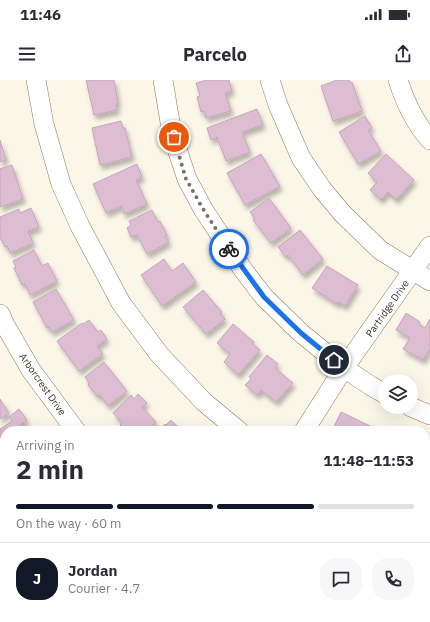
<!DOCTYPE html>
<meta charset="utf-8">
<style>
:root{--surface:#fff;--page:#f7f7f7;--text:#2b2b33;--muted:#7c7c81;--line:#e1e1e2;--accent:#111827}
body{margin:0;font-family:"IBM Plex Sans",sans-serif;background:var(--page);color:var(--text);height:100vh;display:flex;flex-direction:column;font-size:15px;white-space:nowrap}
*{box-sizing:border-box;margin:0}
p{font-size:13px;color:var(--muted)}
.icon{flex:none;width:22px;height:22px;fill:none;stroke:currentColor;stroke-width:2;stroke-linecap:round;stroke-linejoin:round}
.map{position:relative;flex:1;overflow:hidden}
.side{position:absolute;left:0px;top:346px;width:430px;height:196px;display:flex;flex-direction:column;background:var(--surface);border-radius:16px 16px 0 0;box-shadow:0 4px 16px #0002}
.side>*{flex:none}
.fabs{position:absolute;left:378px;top:294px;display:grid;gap:8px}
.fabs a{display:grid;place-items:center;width:40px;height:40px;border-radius:50%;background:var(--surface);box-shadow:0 4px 16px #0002;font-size:20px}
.pin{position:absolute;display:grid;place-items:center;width:34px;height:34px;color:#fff;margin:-17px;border:2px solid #fff;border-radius:50%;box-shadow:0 1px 4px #0007}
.courier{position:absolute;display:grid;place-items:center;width:40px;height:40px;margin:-20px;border:3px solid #1a73e8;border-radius:50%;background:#fff;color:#222;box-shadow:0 1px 5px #0007}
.overview em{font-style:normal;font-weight:800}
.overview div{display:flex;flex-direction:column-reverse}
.overview{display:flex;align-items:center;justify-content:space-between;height:68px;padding:0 16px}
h1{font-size:26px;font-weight:800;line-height:30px}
.bar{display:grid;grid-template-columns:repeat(4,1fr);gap:6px 4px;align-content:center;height:48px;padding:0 16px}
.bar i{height:5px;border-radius:3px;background:var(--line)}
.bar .active{background:var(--accent)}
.bar p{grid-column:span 4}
.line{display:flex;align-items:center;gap:10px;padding:0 16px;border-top:1px solid var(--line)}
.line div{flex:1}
.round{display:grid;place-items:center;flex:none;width:42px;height:42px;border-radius:16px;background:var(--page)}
.status{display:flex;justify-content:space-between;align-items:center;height:28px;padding:0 20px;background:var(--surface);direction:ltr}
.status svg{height:11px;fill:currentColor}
header{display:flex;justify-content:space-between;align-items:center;height:52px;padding:0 16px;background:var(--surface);font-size:18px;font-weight:800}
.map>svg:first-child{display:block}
</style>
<div class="status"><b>11:46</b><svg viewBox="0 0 49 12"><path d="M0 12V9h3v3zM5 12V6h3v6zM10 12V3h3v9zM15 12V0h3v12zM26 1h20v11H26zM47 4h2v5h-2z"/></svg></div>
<header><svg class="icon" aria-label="menu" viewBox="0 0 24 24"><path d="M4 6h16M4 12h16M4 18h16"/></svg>Parcelo<svg class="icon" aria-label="share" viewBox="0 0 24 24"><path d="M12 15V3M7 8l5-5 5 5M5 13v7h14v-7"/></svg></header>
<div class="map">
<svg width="430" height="542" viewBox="0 0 430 542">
<defs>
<filter id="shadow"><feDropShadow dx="2.5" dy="4.5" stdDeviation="2" flood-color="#0004"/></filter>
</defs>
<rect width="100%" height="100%" fill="#fcf6e9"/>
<path fill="#ddbdd2" stroke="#c5a5ba" filter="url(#shadow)" d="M86,0H114L118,23L116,24L117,30L94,35Z
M207,0H229L232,11L225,13L231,31L206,38L204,31L201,32L197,17L200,16L196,3Z
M337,0H349L351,3L352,2L362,31L333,41L321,6Z
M257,29L263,45L242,52L250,72L226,81L217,57L211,60L207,48Z
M365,36L372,48L368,50L381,71L358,84L339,52Z
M121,41L123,48H125L132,77L100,85L92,48Z
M0,60L6,80L0,82Z
M261,74L280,106L245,125L227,93Z
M386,74L414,100L396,120L388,112L381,120L370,110L377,102L368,93Z
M137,84L142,97L136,100L147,124L124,134L121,126L106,133L93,104Z
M12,85L23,119L0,127V89Z
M269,118L291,148L271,163L253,140L255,139L250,132Z
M31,128L39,147L28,151L33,163L10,173L7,166L5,167L0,157V137L19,129L20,133Z
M152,130L158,142L160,141L167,155L165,156L169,162L147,174L137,155L131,157L127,148L131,145L129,141Z
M300,150L323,179L303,195L288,175L286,177L278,167Z
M34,170L42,186L48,183L57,201L30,215L25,204L22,205L14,188L16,187L13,181Z
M164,179L172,191L183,183L196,202L162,226L141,195Z
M327,186L358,205L345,226L338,222L337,224L312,208Z
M56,209L74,240L52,252L49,247L47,248L33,222Z
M203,210L222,232L220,234L225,239L206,254L183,227Z
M406,233L420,242L419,244L425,248L430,239V268L423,280L403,269L410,258L396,250Z
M89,240L98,252L101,250L107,259L97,266L103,274L79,291L57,261L82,243L83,244Z
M233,244L254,262L253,264L260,270L238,295L224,282L230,274L217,263Z
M267,275L278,284L275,288L293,303L276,322L261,310L257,315L245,305L251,299L249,297Z
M104,282L127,311L108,326L100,315L98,317L88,305L89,303L85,297Z
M138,314L147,323L142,327L156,342L147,351H126L120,345L122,343L113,333L131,315L134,319Z
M0,319L9,333L0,339Z
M19,329L27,340L20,345L24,351H5V369L0,372V349L12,341L9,337Z
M341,332L374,348L372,351H332Z
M171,340L180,349L178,351H158L165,344L166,345Z
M425,372L430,373V400L425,399Z
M425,493L430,495V502L426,520L425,519Z
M207,537H238L246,542H204Z"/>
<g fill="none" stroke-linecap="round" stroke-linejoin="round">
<defs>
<path id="minor" d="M36,0L44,44L61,104L80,146L121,223L159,274L204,322L239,351
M163,0L170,42L178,72L187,99L203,129L244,191L264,217L301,253L344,288L371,306L385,314
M270,0L278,25L301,78L322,109L342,133L380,170L430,201
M398,0C405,22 415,43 430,60
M0,234L5,245L31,290L76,351
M411,327L430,335
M304,351L344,288L430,166
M425,446L430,447
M0,487L5,490
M85,537L94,542
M320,537L331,542
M180,542L183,537"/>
</defs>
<use href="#minor" stroke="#897a5c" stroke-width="20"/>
<use href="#minor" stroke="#fff" stroke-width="19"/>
</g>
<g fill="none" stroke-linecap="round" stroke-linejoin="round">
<path stroke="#797366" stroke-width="4" stroke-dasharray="0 7.2" d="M174,57L178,72L186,99L203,129L229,169"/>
<path stroke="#1a73e8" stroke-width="5" d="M229,169L264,217L301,253L334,280"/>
</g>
<g text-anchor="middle" stroke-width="4" stroke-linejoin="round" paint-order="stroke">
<g font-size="10" fill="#332d20" stroke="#fff">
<text transform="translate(387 228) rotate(-55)" y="4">Partridge Drive</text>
<text transform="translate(43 304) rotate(55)" y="4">Arborcrest Drive</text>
</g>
</g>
</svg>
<div class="fabs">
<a><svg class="icon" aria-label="layers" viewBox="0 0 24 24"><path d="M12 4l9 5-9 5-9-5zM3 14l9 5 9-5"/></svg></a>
</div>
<div class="pin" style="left:174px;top:57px;background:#ea580c"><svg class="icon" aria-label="bag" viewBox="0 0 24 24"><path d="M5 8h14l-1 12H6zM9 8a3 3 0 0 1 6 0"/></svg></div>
<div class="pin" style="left:334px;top:280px;background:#1f2937"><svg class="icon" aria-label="home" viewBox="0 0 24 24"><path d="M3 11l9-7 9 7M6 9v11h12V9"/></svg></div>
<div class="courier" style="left:229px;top:169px"><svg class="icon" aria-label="bike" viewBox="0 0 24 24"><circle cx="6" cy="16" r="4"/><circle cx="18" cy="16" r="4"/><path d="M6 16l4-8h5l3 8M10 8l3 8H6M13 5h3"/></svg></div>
<section class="side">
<div class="overview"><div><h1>2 min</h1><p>Arriving in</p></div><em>11:48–11:53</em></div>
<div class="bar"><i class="active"></i><i class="active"></i><i class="active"></i><i></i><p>On the way · 60 m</p></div>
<div class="line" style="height:72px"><b class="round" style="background:var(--accent);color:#fff">J</b><div><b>Jordan</b><p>Courier · 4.7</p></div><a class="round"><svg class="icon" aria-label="chat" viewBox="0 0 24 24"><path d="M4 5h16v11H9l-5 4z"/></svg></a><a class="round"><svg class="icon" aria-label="phone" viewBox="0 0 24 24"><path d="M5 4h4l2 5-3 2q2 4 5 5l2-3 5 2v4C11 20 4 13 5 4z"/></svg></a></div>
</section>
</div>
